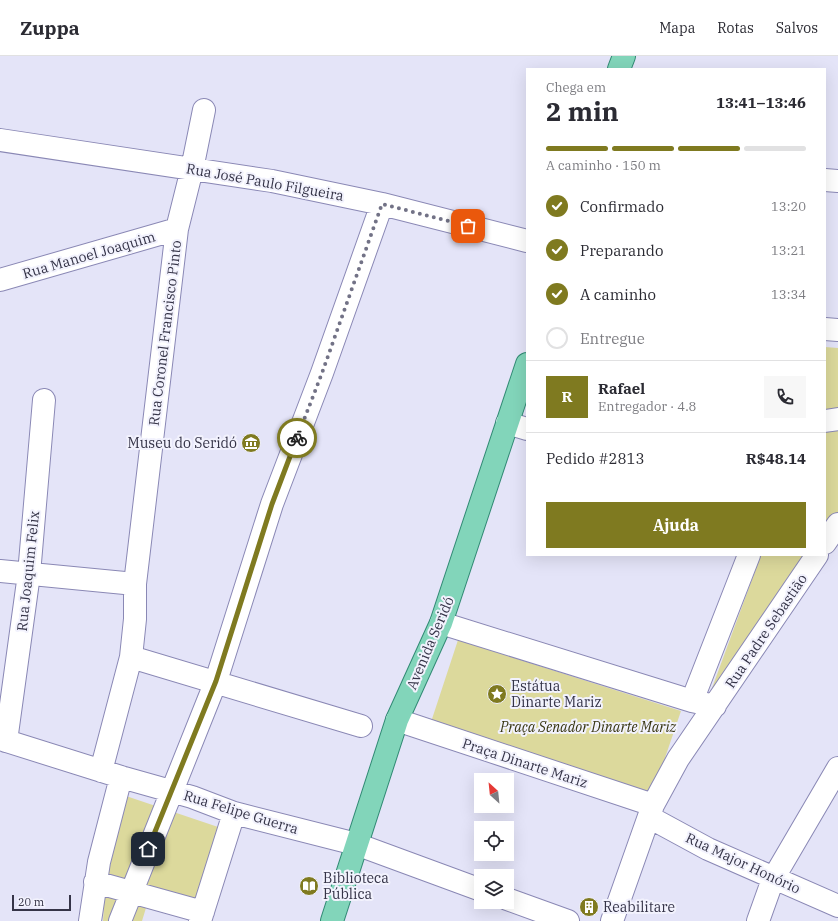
<!DOCTYPE html>
<html lang="pt">
<meta charset="utf-8">
<style>
:root{--surface:#fff;--page:#f7f7f7;--text:#2b2b33;--muted:#7c7c81;--line:#e1e1e2;--accent:#7f7a20}
body{margin:0;font-family:"IBM Plex Serif",serif;background:var(--page);color:var(--text);height:100vh;display:flex;flex-direction:column;font-size:15px;white-space:nowrap}
*{box-sizing:border-box;margin:0}
p{font-size:13px;color:var(--muted)}
.icon{flex:none;width:22px;height:22px;fill:none;stroke:currentColor;stroke-width:2;stroke-linecap:round;stroke-linejoin:round}
.map{position:relative;flex:1;overflow:hidden}
.panel{position:absolute;left:526px;top:12px;width:300px;height:488px;display:flex;flex-direction:column;background:var(--surface);border-radius:0px;box-shadow:0 4px 16px #0002}
.panel>*{flex:none}
.needle{width:26px;rotate:333deg}
.controls{position:absolute;left:474px;top:717px;display:grid;gap:8px}
.controls a{display:grid;place-items:center;width:40px;height:40px;border-radius:0px;background:var(--surface);box-shadow:0 4px 16px #0002;font-size:20px}
.scale{position:absolute;left:12px;bottom:10px;width:59px;box-sizing:border-box;padding-left:4px;border:2px solid #353448;border-top:0;font-size:11px;line-height:14px;white-space:nowrap;color:#353448;-webkit-text-stroke:3px #f2f2fd;paint-order:stroke}
.pin{position:absolute;display:grid;place-items:center;width:34px;height:34px;color:#fff;margin:-17px;border-radius:8px;box-shadow:0 2px 6px #0006}
.courier{position:absolute;display:grid;place-items:center;width:40px;height:40px;margin:-20px;border:3px solid #7f7a20;border-radius:50%;background:#fff;color:#222;box-shadow:0 1px 5px #0007}
.summary em{font-style:normal;font-weight:800}
.summary div{display:flex;flex-direction:column-reverse}
.summary{display:flex;align-items:center;justify-content:space-between;height:68px;padding:0 20px}
h1{font-size:26px;font-weight:800;line-height:30px}
.bar{display:grid;grid-template-columns:repeat(4,1fr);gap:6px 4px;align-content:center;height:48px;padding:0 20px}
.bar i{height:5px;border-radius:3px;background:var(--line)}
.bar .on{background:var(--accent)}
.bar p{grid-column:span 4}
.line{display:flex;align-items:center;gap:10px;padding:0 20px;border-top:1px solid var(--line)}
.line div{flex:1}
.round{display:grid;place-items:center;flex:none;width:42px;height:42px;border-radius:0px;background:var(--page)}
ol{padding:0 20px;list-style:none}
li{display:flex;align-items:center;gap:12px;height:44px}
li p{margin-inline-start:auto}
li .icon{padding:4px;border-radius:50%;background:var(--accent);color:#fff;stroke-width:4}
li:last-child{color:var(--muted)}
li i{width:22px;height:22px;border:2px solid var(--line);border-radius:50%}
.cta{display:flex;gap:8px;margin-top:auto;padding:8px 20px}
.cta a{flex:1;height:46px;border-radius:0px;background:var(--accent);color:#fff;font-size:16px;font-weight:800;line-height:46px;text-align:center}
header{display:flex;align-items:center;gap:24px;box-sizing:border-box;height:56px;padding:0 20px;background:var(--surface);border-bottom:1px solid var(--line)}
header strong{font-size:19px}
nav{display:flex;gap:22px;margin-inline-start:auto;font-size:14px}
.map>svg:first-child{display:block}
</style>
<header>
<strong>Zuppa</strong>
<nav><a>Mapa</a><a>Rotas</a><a>Salvos</a></nav>
</header>
<div class="map">
<svg width="838" height="865" viewBox="0 0 838 865">
<rect width="100%" height="100%" fill="#e4e4f8"/>
<path fill="#dcd99c" d="M825,291L838,292V457L825,476Z
M761,499H810L698,670Z
M458,584L681,655L653,737L431,666Z
M126,740L227,774L201,855L149,842L142,865H103L105,832Z"/>
<g fill="none" stroke-linecap="round" stroke-linejoin="round">
<defs>
<path id="minor" d="M0,84L272,125L382,148L527,185
M825,124L838,125
M0,224L177,173
M825,273L838,274
M825,365L838,363
M507,367L527,373
M825,487L838,468
M0,515L135,528
M441,567L692,645L715,650
M131,601L361,670
M692,645L749,499
M397,664L653,749
M0,683L121,721L192,741L234,757L356,788L481,834
M6,685L29,518L44,344
M101,715L131,601L135,563V528L177,173L192,113L204,54
M649,761L708,793L838,850
M95,826L203,856
M507,843L568,865
M90,865L99,806L121,721
M120,865L216,625L272,448L322,317L382,148
M200,865L234,757
M612,865L653,749L678,703L817,499
M758,865L773,823L838,712"/>
<path id="major" d="M619,13L624,0
M332,865L397,664L441,567L527,308"/>
</defs>
<use href="#minor" stroke="#8a88b5" stroke-width="24"/>
<use href="#major" stroke="#318a74" stroke-width="24"/>
<use href="#minor" stroke="#fff" stroke-width="22"/>
<use href="#major" stroke="#82d5ba" stroke-width="22"/>
</g>
<g fill="none" stroke-linecap="round" stroke-linejoin="round">
<path stroke="#727286" stroke-width="4" stroke-dasharray="0 7.2" d="M297,382L322,317L382,148L468,170"/>
<path stroke="#7f7a20" stroke-width="5" d="M148,793L216,625L272,448L297,382"/>
</g>
<defs>
<symbol id="museum-disc" viewBox="-11 -11 22 22"><circle r="9.5" fill="#7f7a20" stroke="#f2f2fd"/><path d="M0-6L6-3V-2H-6V-3ZM-5-1h2V3h-2ZM-1-1h2V3h-2ZM3-1h2V3H3ZM-6 4H6V6H-6Z" fill="#fff"/></symbol>
<symbol id="sight-disc" viewBox="-11 -11 22 22"><circle r="9.5" fill="#7f7a20" stroke="#f2f2fd"/><path d="M0-6L1.8-2.2L6-1.7L2.9 1.2L3.7 5.4L0 3.3L-3.7 5.4L-2.9 1.2L-6-1.7L-1.8-2.2Z" fill="#fff"/></symbol>
<symbol id="library-disc" viewBox="-11 -11 22 22"><circle r="9.5" fill="#7f7a20" stroke="#f2f2fd"/><path d="M-6-4Q-3-5.5-.7-3.5V5Q-3 3-6 4ZM6-4Q3-5.5 .7-3.5V5Q3 3 6 4Z" fill="#fff"/></symbol>
<symbol id="building-disc" viewBox="-11 -11 22 22"><circle r="9.5" fill="#7f7a20" stroke="#f2f2fd"/><path d="M-4-6H4V6H1V3H-1V6H-4ZM-2.5-4.3h1.7v1.8h-1.7ZM.8-4.3h1.7v1.8H.8ZM-2.5-1h1.7V.8h-1.7ZM.8-1h1.7V.8H.8Z" fill="#fff"/></symbol>
</defs>
<g fill-rule="evenodd">
<use href="#museum-disc" x="240" y="376" width="22" height="22"/>
<use href="#sight-disc" x="486" y="627" width="22" height="22"/>
<use href="#library-disc" x="298" y="819" width="22" height="22"/>
<use href="#building-disc" x="578" y="840" width="22" height="22"/>
</g>
<g text-anchor="middle" stroke-width="4" stroke-linejoin="round" paint-order="stroke">
<g font-size="14" fill="#353448" stroke="#f2f2fd">
<text transform="translate(265 126) rotate(10)" y="5">Rua José Paulo Filgueira</text>
<text transform="translate(89 199) rotate(-16)" y="5">Rua Manoel Joaquim</text>
<text transform="translate(165 277) rotate(-83)" y="5">Rua Coronel Francisco Pinto</text>
<text transform="translate(28 515) rotate(-84)" y="5">Rua Joaquim Felix</text>
<text transform="translate(766 575) rotate(-56)" y="5">Rua Padre Sebastião</text>
<text transform="translate(430 587) rotate(-67)" y="5">Avenida Seridó</text>
<text transform="translate(525 707) rotate(18)" y="5">Praça Dinarte Mariz</text>
<text transform="translate(241 756) rotate(17)" y="5">Rua Felipe Guerra</text>
<text transform="translate(743 807) rotate(25)" y="5">Rua Major Honório</text>
</g>
<g font-size="14" fill="#353448" stroke="#f2f2fd" text-anchor="start">
<text x="237" y="392" text-anchor="end">Museu do Seridó</text>
<text x="511" y="635">Estátua<tspan x="511" dy="16">Dinarte Mariz</tspan></text>
<text x="323" y="827">Biblioteca<tspan x="323" dy="16">Pública</tspan></text>
<text x="603" y="856">Reabilitare</text>
</g>
<g font-size="14" font-style="italic" fill="#383612" stroke="#f2f2fd">
<text x="588" y="676">Praça Senador Dinarte Mariz</text>
</g>
</g>
</svg>
<div class="controls">
<a><svg class="needle" viewBox="-14 -14 28 28"><path d="M0-13l5 13h-10z" fill="#e53935"/><path d="M0 13l5-13h-10z" fill="#7c7c81"/></svg></a>
<a><svg class="icon" aria-label="locate" viewBox="0 0 24 24"><circle cx="12" cy="12" r="6"/><path d="M12 2v4M12 18v4M2 12h4M18 12h4"/></svg></a>
<a><svg class="icon" aria-label="layers" viewBox="0 0 24 24"><path d="M12 4l9 5-9 5-9-5zM3 14l9 5 9-5"/></svg></a>
</div>
<div class="scale">20 m</div>
<div class="pin" style="left:468px;top:170px;background:#ea580c"><svg class="icon" aria-label="bag" viewBox="0 0 24 24"><path d="M5 8h14l-1 12H6zM9 8a3 3 0 0 1 6 0"/></svg></div>
<div class="pin" style="left:148px;top:793px;background:#1f2937"><svg class="icon" aria-label="home" viewBox="0 0 24 24"><path d="M3 11l9-7 9 7M6 9v11h12V9"/></svg></div>
<div class="courier" style="left:297px;top:382px"><svg class="icon" aria-label="bike" viewBox="0 0 24 24"><circle cx="6" cy="16" r="4"/><circle cx="18" cy="16" r="4"/><path d="M6 16l4-8h5l3 8M10 8l3 8H6M13 5h3"/></svg></div>
<section class="panel">
<div class="summary"><div><h1>2 min</h1><p>Chega em</p></div><em>13:41–13:46</em></div>
<div class="bar"><i class="on"></i><i class="on"></i><i class="on"></i><i></i><p>A caminho · 150 m</p></div>
<ol>
<li><svg class="icon" aria-label="check" viewBox="0 0 24 24"><path d="M5 12l5 5 9-10"/></svg>Confirmado<p>13:20</p></li>
<li><svg class="icon" aria-label="check" viewBox="0 0 24 24"><path d="M5 12l5 5 9-10"/></svg>Preparando<p>13:21</p></li>
<li><svg class="icon" aria-label="check" viewBox="0 0 24 24"><path d="M5 12l5 5 9-10"/></svg>A caminho<p>13:34</p></li>
<li><i></i>Entregue</li>
</ol>
<div class="line" style="height:72px"><b class="round" style="background:var(--accent);color:#fff">R</b><div><b>Rafael</b><p>Entregador · 4.8</p></div><a class="round"><svg class="icon" aria-label="phone" viewBox="0 0 24 24"><path d="M5 4h4l2 5-3 2q2 4 5 5l2-3 5 2v4C11 20 4 13 5 4z"/></svg></a></div>
<div class="line" style="height:52px"><div>Pedido #2813</div><b>R$48.14</b></div>
<div class="cta"><a>Ajuda</a></div>
</section>
</div>
